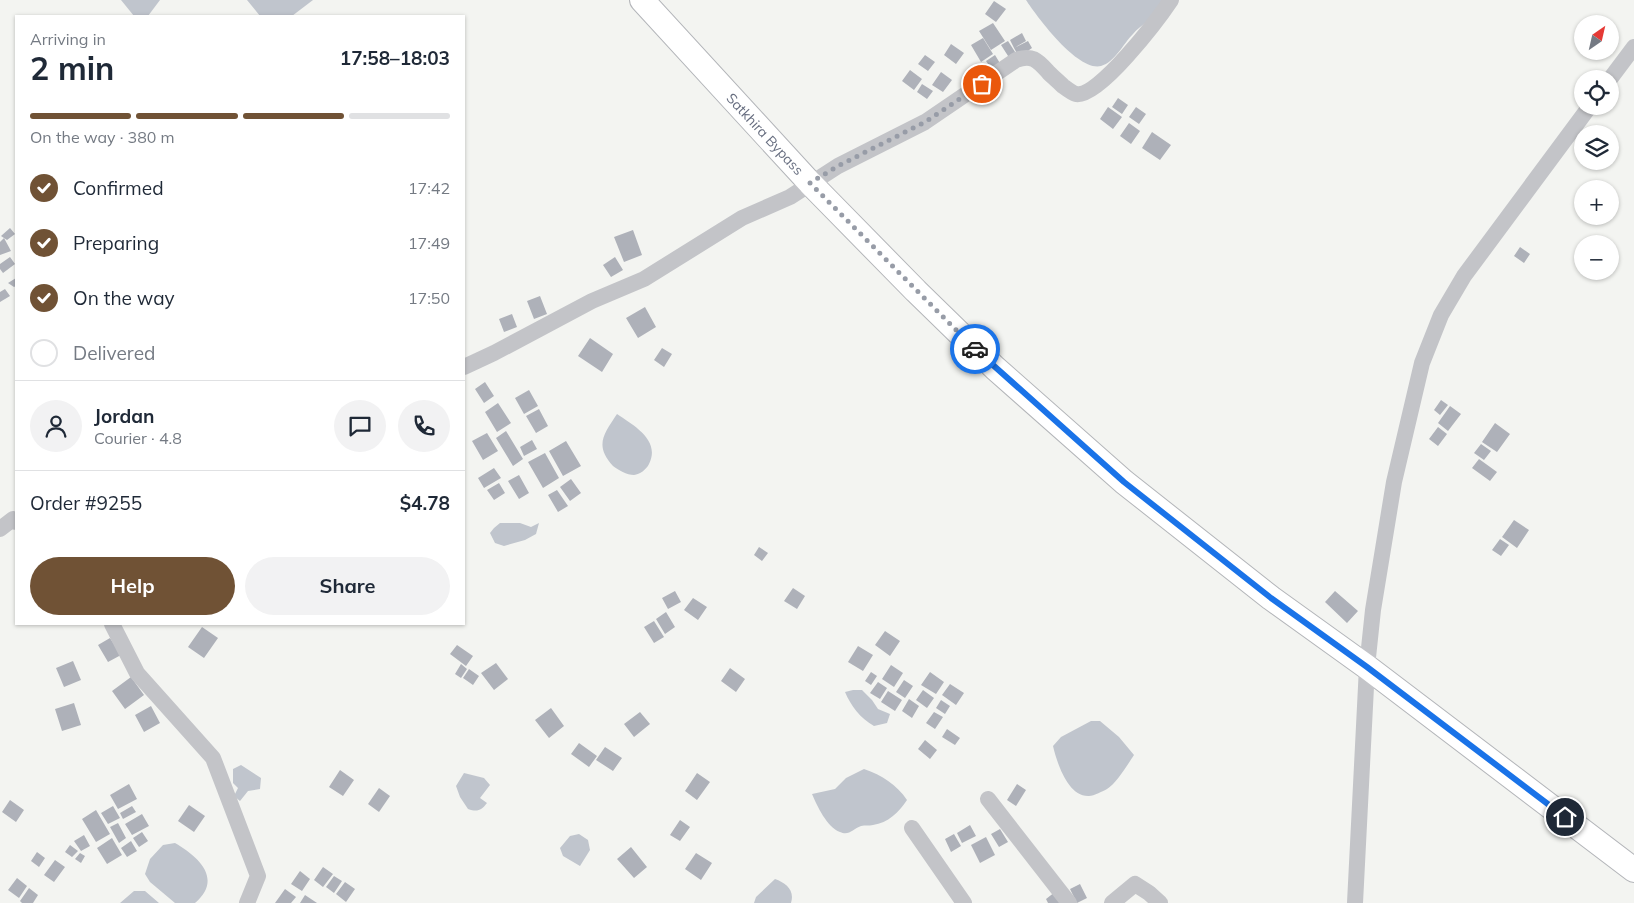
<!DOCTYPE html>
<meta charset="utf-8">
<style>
:root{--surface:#fff;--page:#f2f2f3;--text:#1f2937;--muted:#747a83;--line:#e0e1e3;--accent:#705235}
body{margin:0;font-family:Mulish,sans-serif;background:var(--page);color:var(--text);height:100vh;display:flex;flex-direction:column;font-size:19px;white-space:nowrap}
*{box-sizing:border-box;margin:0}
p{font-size:16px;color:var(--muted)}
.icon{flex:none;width:28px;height:28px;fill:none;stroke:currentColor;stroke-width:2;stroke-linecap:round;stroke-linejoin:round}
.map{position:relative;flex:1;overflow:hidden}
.side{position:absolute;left:15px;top:15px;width:450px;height:610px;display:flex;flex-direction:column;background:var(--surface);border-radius:0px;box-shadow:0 1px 4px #0004}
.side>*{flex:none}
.needle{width:32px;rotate:34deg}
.buttons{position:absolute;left:1574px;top:15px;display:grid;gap:10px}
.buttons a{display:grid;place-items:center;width:45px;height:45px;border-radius:50%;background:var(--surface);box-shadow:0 1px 4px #0004;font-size:25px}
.pin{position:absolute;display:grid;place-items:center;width:42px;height:42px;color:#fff;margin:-21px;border:2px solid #fff;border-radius:50%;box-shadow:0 1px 5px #0007}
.courier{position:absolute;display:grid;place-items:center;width:50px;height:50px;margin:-25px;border:4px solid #1a73e8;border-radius:50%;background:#fff;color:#222;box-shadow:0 1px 6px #0007}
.summary em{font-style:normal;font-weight:700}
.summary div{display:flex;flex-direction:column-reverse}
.summary{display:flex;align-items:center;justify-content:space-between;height:85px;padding:0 15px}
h1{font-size:32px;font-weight:700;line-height:38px}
.bar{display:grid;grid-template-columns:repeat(4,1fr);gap:8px 5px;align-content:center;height:60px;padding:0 15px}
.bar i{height:6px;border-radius:4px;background:var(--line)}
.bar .active{background:var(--accent)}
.bar p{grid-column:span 4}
.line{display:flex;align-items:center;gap:12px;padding:0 15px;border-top:1px solid var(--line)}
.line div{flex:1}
.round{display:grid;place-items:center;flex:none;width:52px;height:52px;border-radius:26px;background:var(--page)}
ol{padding:0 15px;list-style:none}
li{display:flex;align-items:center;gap:15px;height:55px}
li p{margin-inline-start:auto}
li .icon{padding:5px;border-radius:50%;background:var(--accent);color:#fff;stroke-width:4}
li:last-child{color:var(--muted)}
li i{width:28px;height:28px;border:2px solid var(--line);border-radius:50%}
.primary-button{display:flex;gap:10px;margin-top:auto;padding:10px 15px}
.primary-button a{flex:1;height:58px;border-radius:30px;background:var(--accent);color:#fff;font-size:20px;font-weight:700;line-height:58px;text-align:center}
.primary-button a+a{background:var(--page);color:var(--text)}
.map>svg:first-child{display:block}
</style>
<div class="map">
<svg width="1634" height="903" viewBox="0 0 1634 903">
<rect width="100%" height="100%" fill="#f3f4f1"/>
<path fill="#c0c5cd" d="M121,0H160L148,16H134Z
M247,0H313L292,16H260Z
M1026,0H1163C1158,7 1153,14 1147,21C1142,26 1137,29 1133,34C1123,44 1115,62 1101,66C1078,72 1037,17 1026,0Z
M617,414C633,425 661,440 649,464C646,470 640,474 634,475C627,475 618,470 613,466C594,445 604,434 617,414Z
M500,523H520L531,527L539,523L536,534L525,540L504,546L495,543L490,533L494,528Z
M853,690H862L872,700L878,709L890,714L887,723L874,726C860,718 851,706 845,692Z
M1091,721H1100L1119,737L1134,755C1128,764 1116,784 1107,789C1103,791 1094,796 1089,796C1068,797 1057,763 1053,746L1061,737Z
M241,765L261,778L260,789L248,791L240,801L234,796L238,788L233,783V769Z
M864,769C882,775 897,785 907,800C899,812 888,823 873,825C869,826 865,825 861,826C853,829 849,836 840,832C827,827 817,806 812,794L835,789L846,778Z
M464,773L484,778L490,785L480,798L487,803C481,811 477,812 468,809L460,797L456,786Z
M579,834L588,840L590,850L580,866L563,856L560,848L570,836Z
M175,843C199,857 223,879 195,903H175L150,882L145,874L150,859L163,845Z
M775,879C786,883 795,890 791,903H754L756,897Z
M134,891H145L159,903H120Z"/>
<path fill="#aeb1b9" d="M994,1L1006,9L996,22L985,14Z
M993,23L1005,41L991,50L979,31Z
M1022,33L1026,41L1014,48L1010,40Z
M983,38L993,54L981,62L971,45Z
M1008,41L1017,55L1010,59L1001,45Z
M1028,41L1032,48L1019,57L1014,48Z
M951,44L964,53L956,64L944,55Z
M925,55L935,62L928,71L918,64Z
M995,55L1001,65L993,71L986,61Z
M910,70L922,79L914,90L902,81Z
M941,72L952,80L943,92L932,85Z
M922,84L933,91L927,99L917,92Z
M1118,98L1128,105L1122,114L1112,107Z
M1108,107L1122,117L1113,129L1100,119Z
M1136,107L1146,114L1139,124L1129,117Z
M1129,123L1140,131L1131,144L1120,136Z
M1152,132L1171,145L1160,160L1142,148Z
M10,228L15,234L7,240L1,236Z
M633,230L642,255L624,262L614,237Z
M4,238L11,251L0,255V242Z
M1520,247L1530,254L1524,263L1514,256Z
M10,257L15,264L3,273L0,269V264Z
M615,257L623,270L611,277L603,265Z
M16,278V286L14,287L8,283Z
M5,289L10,296L0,302V292Z
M540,296L547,314L534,319L527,301Z
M645,307L656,327L638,338L626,318Z
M512,314L517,327L504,332L499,319Z
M590,338L613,354L602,372L578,356Z
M662,348L672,354L664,367L654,360Z
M485,382L494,396L484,403L475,389Z
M529,390L538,406L524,414L515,398Z
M1441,400L1448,405L1440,415L1434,410Z
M498,403L511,423L497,432L485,412Z
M1450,406L1461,414L1448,431L1438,423Z
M539,409L548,426L536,433L526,416Z
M1495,423L1510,434L1497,452L1482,442Z
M1438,427L1447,434L1438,446L1429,439Z
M506,431L523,459L513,466L496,438Z
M487,433L498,451L483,460L472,441Z
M532,440L537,449L524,456L520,447Z
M566,441L581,466L563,476L549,451Z
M1481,444L1491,451L1484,460L1474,453Z
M545,453L559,478L543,488L528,462Z
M1479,459L1497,472L1490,481L1472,468Z
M494,468L501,478L484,488L478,478Z
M519,475L529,493L519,499L508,481Z
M571,479L581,493L570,501L560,487Z
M499,483L505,493L494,500L487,490Z
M557,490L568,506L558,512L548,495Z
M1514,520L1529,530L1517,548L1502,537Z
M1500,539L1509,545L1501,556L1492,550Z
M759,547L768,553L762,561L754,555Z
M793,588L805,596L797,609L784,601Z
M675,591L681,602L668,609L662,598Z
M1335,591L1358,611L1347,623L1325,602Z
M693,598L707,607L698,620L684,610Z
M666,612L675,627L665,634L656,619Z
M654,621L664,637L654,643L644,627Z
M202,627L218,638L204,658L188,647Z
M885,631L900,641L890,656L875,645Z
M110,638L121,655L108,662L98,645Z
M457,645L473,656L466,666L450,654Z
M858,646L873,655L863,671L848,662Z
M73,661L81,680L64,687L56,668Z
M496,663L508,679L494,690L481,673Z
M461,664L467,669L461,678L455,674Z
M891,665L903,673L894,687L882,679Z
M730,668L745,679L736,692L721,681Z
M469,669L479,676L473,685L463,678Z
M871,672L877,676L871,685L865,681Z
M930,672L944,682L936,694L921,685Z
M131,677L144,695L125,709L112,691Z
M904,680L913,686L905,698L896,692Z
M878,682L887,688L880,699L870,693Z
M950,684L964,693L956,705L942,695Z
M923,690L934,698L927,708L916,700Z
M888,691L902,700L895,711L881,702Z
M909,699L919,706L912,718L902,711Z
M941,700L950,706L945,714L936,708Z
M74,703L81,725L62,731L55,709Z
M151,706L160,723L144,732L135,715Z
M551,708L564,726L549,738L535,720Z
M640,712L650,724L634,737L624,724Z
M934,712L943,717L935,729L926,723Z
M947,729L960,738L955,745L942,737Z
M925,740L937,750L930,759L918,749Z
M579,743L597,756L589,767L571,754Z
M605,747L622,758L613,771L596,760Z
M340,770L354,780L343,796L329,787Z
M697,773L710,782L697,800L685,791Z
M129,784L137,799L118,809L110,795Z
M1017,784L1026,790L1016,806L1007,800Z
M379,788L390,796L379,812L368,804Z
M10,800L24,810L16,822L2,812Z
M189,805L205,816L194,832L178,821Z
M113,806L120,818L108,824L101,813Z
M132,806L136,812L123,819L120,813Z
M96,810L110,834L96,842L82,819Z
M142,814L149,826L132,835L125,824Z
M680,820L690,827L680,841L670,835Z
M118,823L126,838L119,843L110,827Z
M970,825L976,836L962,843L957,833Z
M1000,829L1008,842L999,847L991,834Z
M142,832L148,841L139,847L133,838Z
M954,834L961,846L951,852L945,839Z
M84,835L90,846L81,851L74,841Z
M986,837L995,855L980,863L971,845Z
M112,838L122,855L107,864L97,848Z
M131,841L137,851L127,857L121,848Z
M70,845L78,851L72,857L65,852Z
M631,847L647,867L634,878L617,859Z
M37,852L45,858L39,867L31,861Z
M80,853L85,856L81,863L75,859Z
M696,853L712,863L701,880L685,869Z
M55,860L65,867L54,882L44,875Z
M323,867L333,874L323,887L314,880Z
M300,871L310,879L302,891L291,884Z
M334,876L342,881L334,893L326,887Z
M17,878L27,886L19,898L8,890Z
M345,882L355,889L346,902L336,894Z
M1080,884L1087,898L1077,903L1070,889Z
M29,888L38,895L33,903H22L20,901Z
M285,889L296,897L291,903H275Z
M1055,892L1064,903H1048L1046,899Z
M305,895L317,903H300Z"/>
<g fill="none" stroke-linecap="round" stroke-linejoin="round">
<defs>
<path id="highway" d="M642,0L810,183L916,291L995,368L1124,482L1271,598L1367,667L1634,870"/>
</defs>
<use href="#highway" stroke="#b3b5b9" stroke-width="26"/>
<path stroke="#c3c4c8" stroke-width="16" d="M1610,79L1634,47
M464,367L494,353L592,301L644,279L742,218L790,197L838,166L925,122L1016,60C1033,54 1038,61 1049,73C1053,77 1059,82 1063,86C1067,89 1072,93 1076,94C1098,99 1159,18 1171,0
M0,529L13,519L16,522
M112,624L137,673L213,758L258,876L247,903
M988,799L1069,903
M912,828L964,903
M1112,903L1135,884L1149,893L1160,903
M1355,903L1367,667L1373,610L1394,482L1422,363L1441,315L1464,276L1590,106"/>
<use href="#highway" stroke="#fff" stroke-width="24"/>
</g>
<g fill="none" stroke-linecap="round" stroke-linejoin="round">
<path stroke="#979ca7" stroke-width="5" stroke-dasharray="0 9" d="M975,349L810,183L838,166L925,122L982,84"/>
<path stroke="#1a73e8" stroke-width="6" d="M975,349L1124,482L1271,598L1367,667L1565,817"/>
</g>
<g text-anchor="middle" stroke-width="5" stroke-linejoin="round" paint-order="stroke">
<g font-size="14" fill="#666d7f" stroke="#fff">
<text transform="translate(765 134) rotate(47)" y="5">Satkhira Bypass</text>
</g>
</g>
</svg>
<div class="buttons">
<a><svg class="needle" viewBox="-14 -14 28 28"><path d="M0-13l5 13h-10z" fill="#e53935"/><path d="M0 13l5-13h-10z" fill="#747a83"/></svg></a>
<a><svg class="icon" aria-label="locate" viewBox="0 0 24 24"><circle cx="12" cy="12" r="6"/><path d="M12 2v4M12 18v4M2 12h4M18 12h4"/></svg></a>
<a><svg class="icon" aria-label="layers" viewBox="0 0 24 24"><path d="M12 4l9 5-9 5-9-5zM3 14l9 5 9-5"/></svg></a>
<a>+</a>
<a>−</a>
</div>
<div class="pin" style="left:982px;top:84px;background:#ea580c"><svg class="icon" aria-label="bag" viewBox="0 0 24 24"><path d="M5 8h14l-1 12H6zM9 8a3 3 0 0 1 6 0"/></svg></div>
<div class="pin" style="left:1565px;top:817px;background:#1f2937"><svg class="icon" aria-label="home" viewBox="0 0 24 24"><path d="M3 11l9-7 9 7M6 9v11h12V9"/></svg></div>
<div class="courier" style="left:975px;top:349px"><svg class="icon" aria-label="car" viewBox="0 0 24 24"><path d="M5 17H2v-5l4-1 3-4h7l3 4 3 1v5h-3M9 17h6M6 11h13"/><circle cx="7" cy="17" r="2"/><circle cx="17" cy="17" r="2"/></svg></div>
<section class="side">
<div class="summary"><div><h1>2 min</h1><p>Arriving in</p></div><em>17:58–18:03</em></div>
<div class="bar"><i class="active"></i><i class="active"></i><i class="active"></i><i></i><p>On the way · 380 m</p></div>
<ol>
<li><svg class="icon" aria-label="check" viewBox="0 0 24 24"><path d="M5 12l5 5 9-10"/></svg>Confirmed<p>17:42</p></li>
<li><svg class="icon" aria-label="check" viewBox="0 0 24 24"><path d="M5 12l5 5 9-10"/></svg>Preparing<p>17:49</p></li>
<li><svg class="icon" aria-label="check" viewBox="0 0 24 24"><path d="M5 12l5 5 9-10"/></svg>On the way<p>17:50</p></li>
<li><i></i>Delivered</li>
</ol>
<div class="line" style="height:90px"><a class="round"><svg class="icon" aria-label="person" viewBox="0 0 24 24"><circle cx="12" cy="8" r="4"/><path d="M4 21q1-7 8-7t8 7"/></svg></a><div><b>Jordan</b><p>Courier · 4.8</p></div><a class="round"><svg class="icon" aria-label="chat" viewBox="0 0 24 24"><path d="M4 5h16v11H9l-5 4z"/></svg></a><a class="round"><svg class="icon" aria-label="phone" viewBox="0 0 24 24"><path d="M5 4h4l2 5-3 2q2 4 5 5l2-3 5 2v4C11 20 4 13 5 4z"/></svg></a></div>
<div class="line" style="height:65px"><div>Order #9255</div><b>$4.78</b></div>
<div class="primary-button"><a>Help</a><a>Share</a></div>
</section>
</div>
